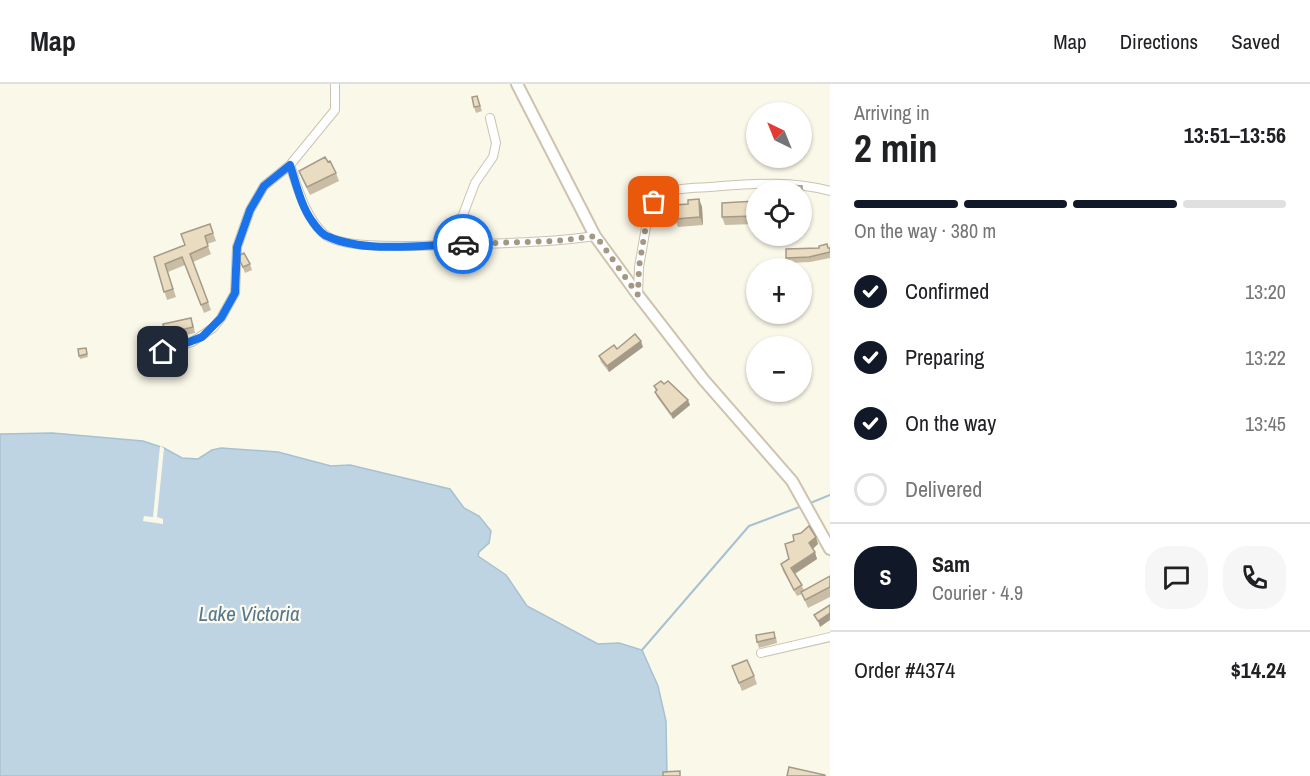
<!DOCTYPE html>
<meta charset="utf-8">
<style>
:root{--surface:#fff;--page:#f6f6f6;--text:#202124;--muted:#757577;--line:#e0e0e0;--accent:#111827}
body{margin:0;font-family:"Archivo Narrow",sans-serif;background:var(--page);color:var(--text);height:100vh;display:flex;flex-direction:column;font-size:22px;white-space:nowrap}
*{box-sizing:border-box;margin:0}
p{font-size:20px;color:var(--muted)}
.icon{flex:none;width:33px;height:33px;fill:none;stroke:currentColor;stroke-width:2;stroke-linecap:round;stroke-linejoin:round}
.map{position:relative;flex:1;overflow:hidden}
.details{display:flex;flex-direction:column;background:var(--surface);width:480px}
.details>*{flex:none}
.needle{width:39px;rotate:317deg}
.controls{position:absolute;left:746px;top:18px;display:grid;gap:12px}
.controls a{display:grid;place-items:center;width:66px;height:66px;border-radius:50%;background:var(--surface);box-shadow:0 2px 4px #0004;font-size:30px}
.pin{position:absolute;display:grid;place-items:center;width:51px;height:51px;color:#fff;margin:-26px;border-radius:12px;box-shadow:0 3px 9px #0006}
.courier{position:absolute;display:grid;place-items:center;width:60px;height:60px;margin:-30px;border:4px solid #1a73e8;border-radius:50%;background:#fff;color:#222;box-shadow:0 2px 8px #0007}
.summary em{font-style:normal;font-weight:800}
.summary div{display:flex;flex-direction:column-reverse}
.summary{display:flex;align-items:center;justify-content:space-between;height:102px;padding:0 24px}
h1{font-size:39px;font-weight:800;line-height:45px}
.bar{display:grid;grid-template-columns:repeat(4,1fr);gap:9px 6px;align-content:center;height:72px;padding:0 24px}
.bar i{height:8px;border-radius:4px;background:var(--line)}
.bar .current{background:var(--accent)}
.bar p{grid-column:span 4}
.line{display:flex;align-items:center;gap:15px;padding:0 24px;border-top:2px solid var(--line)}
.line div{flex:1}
.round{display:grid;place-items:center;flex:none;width:63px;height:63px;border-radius:24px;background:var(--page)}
ol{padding:0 24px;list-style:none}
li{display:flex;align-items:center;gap:18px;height:66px}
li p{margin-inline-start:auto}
li .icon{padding:6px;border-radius:50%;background:var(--accent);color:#fff;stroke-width:4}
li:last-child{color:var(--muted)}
li i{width:33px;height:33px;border:3px solid var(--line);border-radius:50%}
header{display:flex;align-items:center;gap:36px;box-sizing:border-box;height:84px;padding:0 30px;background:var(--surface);border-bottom:2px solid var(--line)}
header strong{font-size:28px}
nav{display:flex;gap:33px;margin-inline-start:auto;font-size:21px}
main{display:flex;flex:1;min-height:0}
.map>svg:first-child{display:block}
</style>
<header>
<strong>Map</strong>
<nav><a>Map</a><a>Directions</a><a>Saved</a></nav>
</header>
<main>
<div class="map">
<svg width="830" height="692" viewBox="0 0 830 692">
<rect width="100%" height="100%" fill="#faf8e9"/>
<path fill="#bfd4e2" stroke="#a6c1d2" stroke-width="1.5" d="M52,349L143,357L164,364L182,374L198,375L212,366L221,364L278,368L331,382L350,381L450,405L464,424L479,432L491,447L489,459L479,468L478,472L506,491L527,522L598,560L619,559L642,566L658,602L666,637L667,692H0V350Z"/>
<path fill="#faf8e9" d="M160,362L164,364L157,433L163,435V440L143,437L144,432L153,433Z"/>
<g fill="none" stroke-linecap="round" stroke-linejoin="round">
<path stroke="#a6c1d2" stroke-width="2" d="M808,420L830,411
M642,566L749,442L802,422"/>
<defs>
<path id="street" d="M290,81C298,104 305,133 324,150C343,167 423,161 450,161C499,159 547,159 595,152
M448,161L458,144L475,99L493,73L496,59L490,34
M638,211L639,183L649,126C651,121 655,115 661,112C674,103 695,104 710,103C751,100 790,96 830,107
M149,272L192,258L213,244L221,234L235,209L237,163L250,126L264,102L290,81L335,26V0
M761,569L830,553"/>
<path id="secondary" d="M517,0L595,152L638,211L703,295L792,397L830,465"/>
</defs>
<use href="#street" stroke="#cbc3b0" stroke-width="10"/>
<use href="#secondary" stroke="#cdc3ae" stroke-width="14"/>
<use href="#street" stroke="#fff" stroke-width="8"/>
<use href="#secondary" stroke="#fff" stroke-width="10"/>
</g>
<path fill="#c9bda6" d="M477,12L482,27L476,29L474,23Z
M328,78L336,89L339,97L310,111L302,95L299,87Z
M699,115L702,123L703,141L678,143L675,135L688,120Z
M756,117V140L725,141L722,133Z
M210,140L216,157L207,160L211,170L193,178L211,226L204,229L185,181L168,188L176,213L167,216L154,173L185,161Z
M830,164V174L810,178L788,179L786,174Z
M240,177L250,180L252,186L245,189Z
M193,239L195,249L167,255L165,250Z
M643,263L609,288L601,278L599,272L617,265Z
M86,264L88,273L80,275L79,272Z
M664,300L690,321L673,335L657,313L655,308L656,307L654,302Z
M818,460L813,465L817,475L795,490L804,506L830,492V513L808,524L802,510L797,512L783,487L781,480Z
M776,553L777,559L759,564L757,558Z
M732,582L754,592L757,600L742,607Z"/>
<path fill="#a49a87" d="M802,102L804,108L802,117L801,106Z
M699,115L702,123L703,141L700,133Z
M641,257L643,263L609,288L607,282Z
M688,316L690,321L673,335L671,330Z
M816,453L818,460L811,466L809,459Z
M815,468L817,475L794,490L791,484Z
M830,529V536L820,543L818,537Z"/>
<path fill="#eadcc1" stroke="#a49a87" stroke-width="1.5" d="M477,12L480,22L474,23L472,13Z
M325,73L328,78L330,77L336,89L307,103L299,87Z
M774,100L802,102L801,106H779L773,105Z
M699,115L700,133L675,135L674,121L688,120V116Z
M756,117V132L722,133V119Z
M210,140L213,149L205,152L208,162L190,170L208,218L201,221L182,173L165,180L173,205L164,208L154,173L185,161L181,150Z
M827,160L828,164H830V168L809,173L786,174V165L819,164V162Z
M244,169L250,180L243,183L240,177V171Z
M191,234L193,243L165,250L163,240Z
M635,250L641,257L607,282L599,272L614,261L617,265Z
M86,264L87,270L79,272L78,265Z
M661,297L664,300L668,297L688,316L671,330L655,308L657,306L654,302Z
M809,442L816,453L809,459L815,468L791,484L802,501L794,506L781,480L789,475L785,460L794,457L793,451L801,449Z
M830,492V503L805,516L801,508Z
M830,521V529L818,537L814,531Z
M774,548L775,554L757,558L756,551Z
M747,576L754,592L739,599L732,582Z
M789,683L825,691V692H787Z
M680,687V692H663V688Z"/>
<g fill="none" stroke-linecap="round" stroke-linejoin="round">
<path stroke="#a29885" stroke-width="6" stroke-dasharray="0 10.8" d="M463,160L556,157L596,152L638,211L639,183L648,129L654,118"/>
<path stroke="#1a73e8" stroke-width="8" d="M163,268L202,253L221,234L235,209L237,163L250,126L264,102L290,81C296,99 301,122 312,137C316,143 322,151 329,153C365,169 423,161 463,160"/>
</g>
<g text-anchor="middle" stroke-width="4.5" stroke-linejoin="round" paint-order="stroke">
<g font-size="21" font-style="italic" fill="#53778f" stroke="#fdfbef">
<text x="249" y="537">Lake Victoria</text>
</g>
</g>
</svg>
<div class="controls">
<a><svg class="needle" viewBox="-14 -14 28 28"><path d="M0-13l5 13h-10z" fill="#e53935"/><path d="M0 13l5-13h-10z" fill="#757577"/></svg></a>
<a><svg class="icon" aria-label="locate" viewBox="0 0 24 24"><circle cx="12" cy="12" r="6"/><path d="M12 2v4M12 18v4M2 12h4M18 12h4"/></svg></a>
<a>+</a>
<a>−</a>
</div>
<div class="pin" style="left:654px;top:118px;background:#ea580c"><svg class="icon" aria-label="bag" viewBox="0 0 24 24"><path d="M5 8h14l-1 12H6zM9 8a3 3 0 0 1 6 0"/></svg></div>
<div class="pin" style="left:163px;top:268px;background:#1f2937"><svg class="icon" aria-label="home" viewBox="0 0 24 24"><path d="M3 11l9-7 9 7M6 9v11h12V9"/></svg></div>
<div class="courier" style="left:463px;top:160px"><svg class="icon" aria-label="car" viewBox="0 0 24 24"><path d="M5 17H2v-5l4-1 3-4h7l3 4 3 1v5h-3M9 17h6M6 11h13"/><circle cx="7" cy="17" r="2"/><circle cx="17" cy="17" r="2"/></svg></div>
</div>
<section class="details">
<div class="summary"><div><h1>2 min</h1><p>Arriving in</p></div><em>13:51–13:56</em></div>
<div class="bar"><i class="current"></i><i class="current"></i><i class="current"></i><i></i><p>On the way · 380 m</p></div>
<ol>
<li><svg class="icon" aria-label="check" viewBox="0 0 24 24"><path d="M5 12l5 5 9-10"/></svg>Confirmed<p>13:20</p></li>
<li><svg class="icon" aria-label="check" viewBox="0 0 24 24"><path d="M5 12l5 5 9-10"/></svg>Preparing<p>13:22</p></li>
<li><svg class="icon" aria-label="check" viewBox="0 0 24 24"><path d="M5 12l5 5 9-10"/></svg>On the way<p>13:45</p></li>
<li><i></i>Delivered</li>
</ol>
<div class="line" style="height:108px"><b class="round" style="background:var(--accent);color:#fff">S</b><div><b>Sam</b><p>Courier · 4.9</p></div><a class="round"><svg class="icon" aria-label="chat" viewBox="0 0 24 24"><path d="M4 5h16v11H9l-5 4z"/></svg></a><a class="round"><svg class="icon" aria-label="phone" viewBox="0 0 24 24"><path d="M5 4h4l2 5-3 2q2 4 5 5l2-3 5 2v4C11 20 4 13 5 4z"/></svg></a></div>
<div class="line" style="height:78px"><div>Order #4374</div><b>$14.24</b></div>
</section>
</main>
